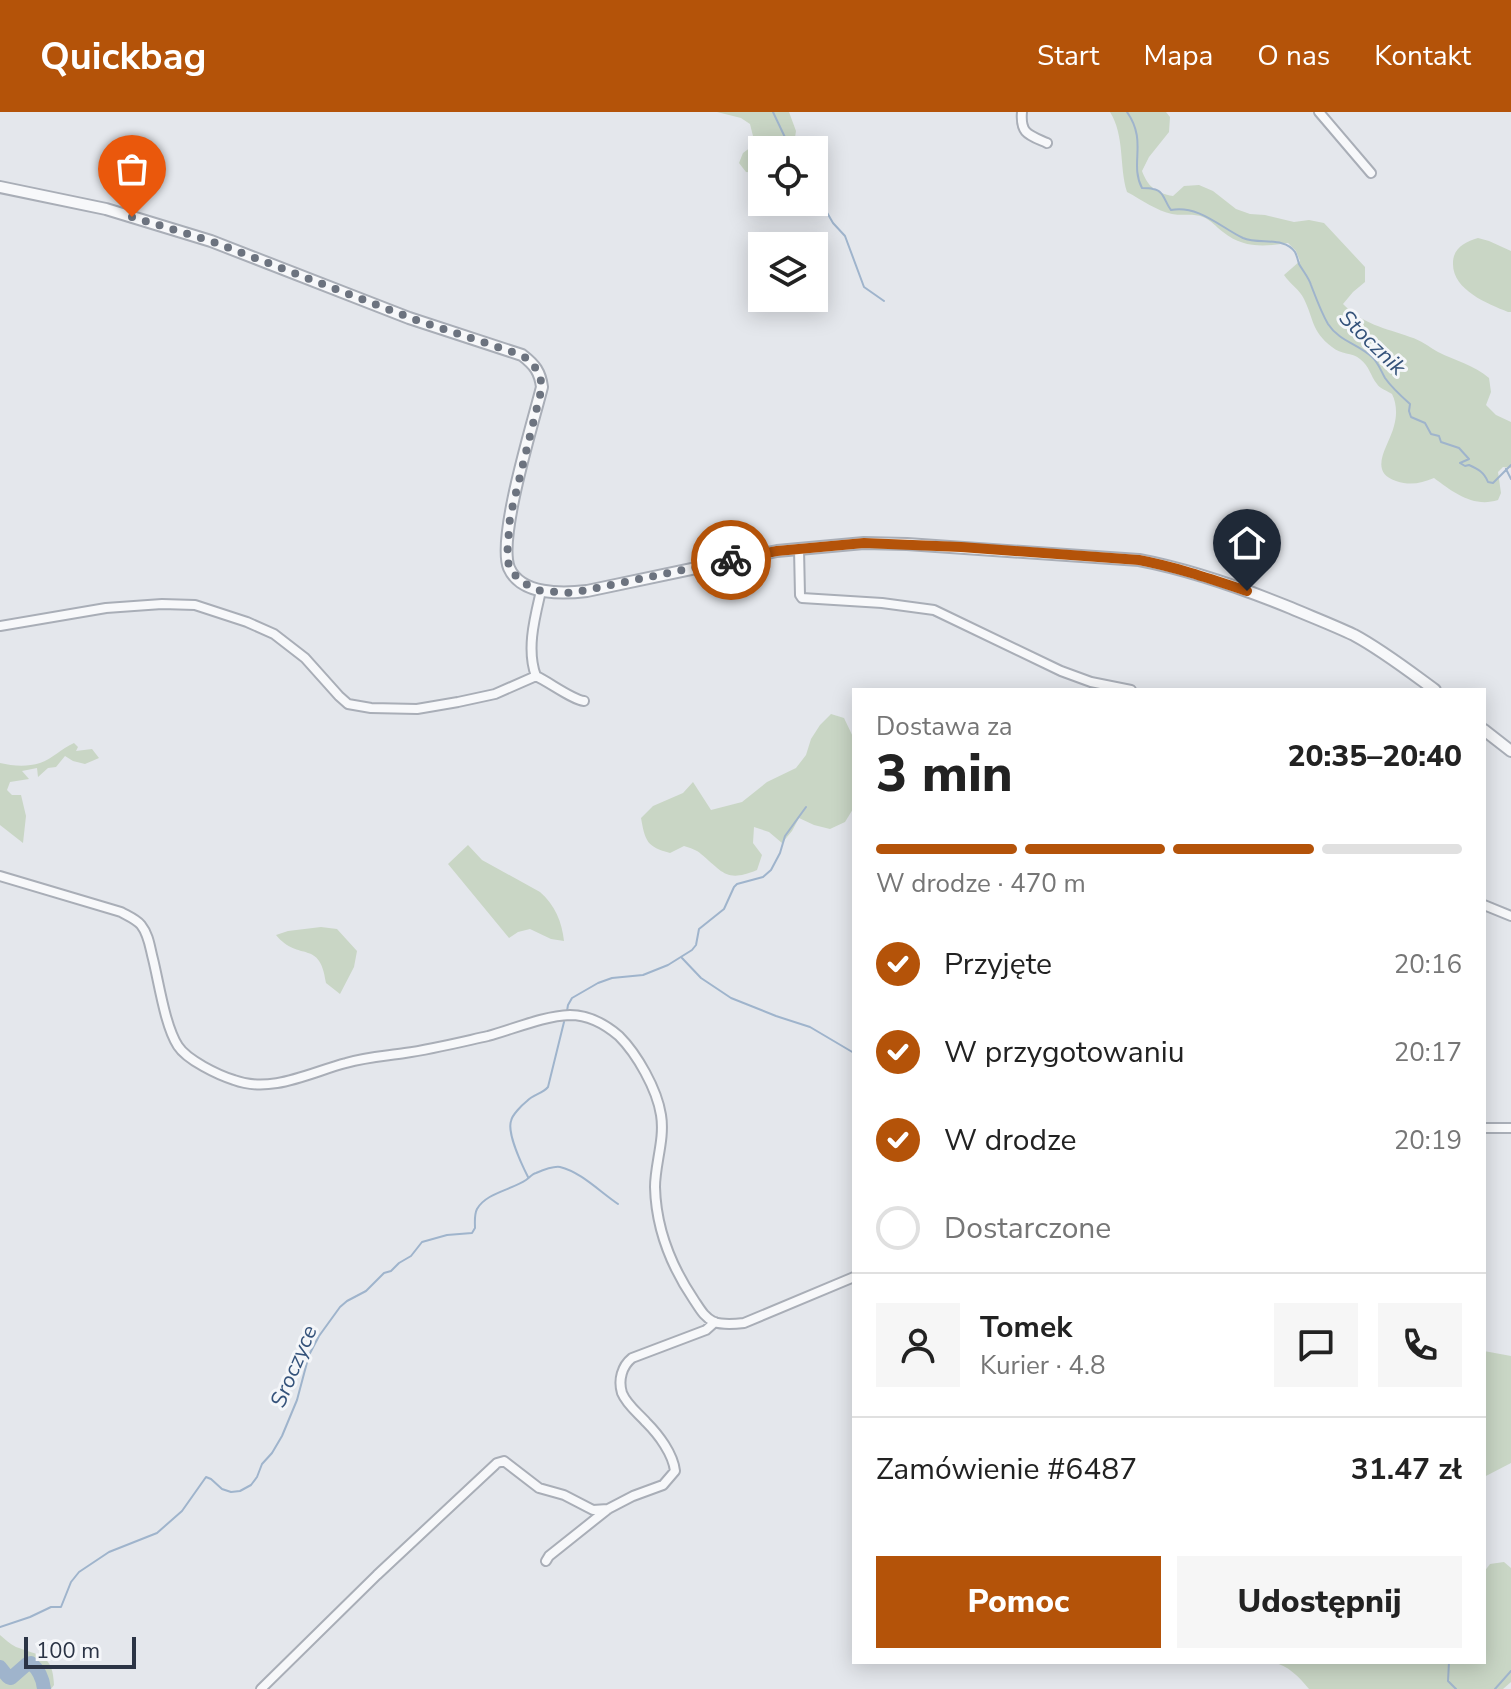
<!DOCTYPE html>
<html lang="pl">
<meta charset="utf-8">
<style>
:root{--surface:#fff;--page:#f6f6f6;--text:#222;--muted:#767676;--line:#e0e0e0;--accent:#b45309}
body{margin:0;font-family:"Nunito Sans",sans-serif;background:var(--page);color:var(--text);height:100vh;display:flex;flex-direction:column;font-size:30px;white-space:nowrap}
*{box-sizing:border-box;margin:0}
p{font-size:26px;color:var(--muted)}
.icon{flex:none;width:44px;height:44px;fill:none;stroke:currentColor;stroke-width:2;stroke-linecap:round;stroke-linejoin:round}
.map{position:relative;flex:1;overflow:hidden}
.details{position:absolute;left:852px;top:576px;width:634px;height:976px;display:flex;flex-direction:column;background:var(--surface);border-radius:0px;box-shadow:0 4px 20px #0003}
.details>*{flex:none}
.controls{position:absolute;left:748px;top:24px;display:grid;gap:16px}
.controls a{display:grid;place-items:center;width:80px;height:80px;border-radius:0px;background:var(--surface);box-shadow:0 4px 20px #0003;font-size:40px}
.scale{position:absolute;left:24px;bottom:20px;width:112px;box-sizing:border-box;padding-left:8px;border:4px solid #2b3445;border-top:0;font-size:22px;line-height:28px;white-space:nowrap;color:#2b3445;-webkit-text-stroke:6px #f4f6f9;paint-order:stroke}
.pin{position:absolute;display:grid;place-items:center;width:68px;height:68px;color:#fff;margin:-82px -34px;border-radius:50% 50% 50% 0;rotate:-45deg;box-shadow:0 0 8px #0007}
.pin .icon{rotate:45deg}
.courier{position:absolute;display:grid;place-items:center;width:80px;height:80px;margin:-40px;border:6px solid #b45309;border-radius:50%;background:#fff;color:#222;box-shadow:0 2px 10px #0007}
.head em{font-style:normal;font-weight:800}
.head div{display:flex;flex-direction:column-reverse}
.head{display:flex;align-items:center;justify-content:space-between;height:136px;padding:0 24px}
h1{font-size:52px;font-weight:800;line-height:60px}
.bar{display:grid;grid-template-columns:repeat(4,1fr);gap:12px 8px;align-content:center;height:96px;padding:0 24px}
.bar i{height:10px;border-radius:6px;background:var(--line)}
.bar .on{background:var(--accent)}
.bar p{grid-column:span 4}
.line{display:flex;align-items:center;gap:20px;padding:0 24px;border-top:2px solid var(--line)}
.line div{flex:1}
.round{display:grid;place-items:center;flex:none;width:84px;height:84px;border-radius:0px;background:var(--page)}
ol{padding:0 24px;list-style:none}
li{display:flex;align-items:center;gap:24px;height:88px}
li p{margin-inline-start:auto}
li .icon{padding:8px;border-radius:50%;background:var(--accent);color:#fff;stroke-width:4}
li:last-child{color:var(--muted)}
li i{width:44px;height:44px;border:4px solid var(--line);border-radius:50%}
.button{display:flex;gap:16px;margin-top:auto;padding:16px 24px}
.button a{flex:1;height:92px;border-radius:0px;background:var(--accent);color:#fff;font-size:32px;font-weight:800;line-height:92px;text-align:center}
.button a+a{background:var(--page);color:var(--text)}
header{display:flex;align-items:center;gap:48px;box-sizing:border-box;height:112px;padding:0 40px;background:var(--accent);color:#fff}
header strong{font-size:38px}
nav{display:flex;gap:44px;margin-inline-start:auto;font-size:28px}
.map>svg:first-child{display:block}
</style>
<header>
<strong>Quickbag</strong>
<nav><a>Start</a><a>Mapa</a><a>O nas</a><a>Kontakt</a></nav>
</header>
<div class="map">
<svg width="1511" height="1577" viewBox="0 0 1511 1577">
<rect width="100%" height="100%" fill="#e4e7ec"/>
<path fill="#c9d6c5" d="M717,0H789L796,19L793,38H762V61L746,60L739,51L743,41L751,35L753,24L750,12L741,6Z
M1110,0H1166L1170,5L1169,20L1149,45L1142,59C1148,75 1156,81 1173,84L1184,74L1199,73L1213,79L1236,97L1250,102L1265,103L1294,110L1309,108L1324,111L1365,155V170L1353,180L1343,192C1362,212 1385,216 1410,225C1421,228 1429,235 1438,240C1456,249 1474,253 1489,266L1491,280L1486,293L1496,303L1511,310V356L1503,355L1498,360L1501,381L1498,388C1473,396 1453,380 1434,366C1421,371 1411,374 1396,369C1367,359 1389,334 1394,314C1397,304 1397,292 1392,282C1388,279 1380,277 1377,272C1370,263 1370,255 1360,247C1352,240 1341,243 1332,235C1311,219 1314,207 1304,187C1300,178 1290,172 1284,163L1300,149L1296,139L1288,131C1263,135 1243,136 1223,120C1216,115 1211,108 1203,105C1194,101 1183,104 1172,102C1157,99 1142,88 1127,80C1119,54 1125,24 1110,0Z
M1478,126L1489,129L1511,139V200H1508C1488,192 1452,178 1453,151C1453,136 1465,130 1478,126Z
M831,602L844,606L854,627L853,697L845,710L830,717L814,713L799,706L792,719L782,731L769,720L754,715L753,731L762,743L757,758C726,771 723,760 701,742C697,738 690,736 684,734L670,741C647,735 645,729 641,706L653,694L683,681L693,670L711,698L742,690L767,670L796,656L806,643L811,627L820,613Z
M74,631L78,635L76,639L92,637L99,646L85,652L73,649L65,644L56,655L48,656L38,665L37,656L22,659L29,667L10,670L7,678L12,683H21L26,704L23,731L0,713V651C13,654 27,655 40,651C52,647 62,636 74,631Z
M468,733L482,748L540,780C555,793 562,810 564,829L551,827L530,817L518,820L509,826L448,752Z
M321,815L337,817L357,839L354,855L340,882L326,871C320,826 299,851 276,823L288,819Z
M1484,1239L1511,1244V1351L1484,1365Z
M1504,1450L1511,1456V1570L1503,1577H1309C1298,1564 1289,1554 1272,1550H1484V1460L1490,1452Z
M0,1523C5,1527 10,1532 16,1535C40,1544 53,1542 54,1573L51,1577H0Z"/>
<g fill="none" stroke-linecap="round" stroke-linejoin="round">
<path stroke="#9fb4cc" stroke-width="2" d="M773,0L791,38
M1127,0C1148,30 1129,51 1142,76C1146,76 1150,76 1153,77C1164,78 1165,91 1171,98C1199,93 1220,115 1243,126C1259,133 1284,124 1295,140C1297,144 1298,148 1299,152C1303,159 1309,166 1311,173C1316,186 1321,200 1328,212C1339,229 1358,232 1372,245C1378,250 1381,259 1385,266C1392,276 1401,284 1410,292L1409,299L1411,305L1425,311L1431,322L1439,324L1441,330L1459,336L1469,347L1460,351L1465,354L1469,353C1478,357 1484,360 1488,370L1493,371L1511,353
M814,78L833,111L845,124L864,175L884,189
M1506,357L1511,367
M682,846L701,866L731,886L776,904L810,915L854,941
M567,899L568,893L572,886L598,871L612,866L643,863L668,853L692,838L696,833L699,817L724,797L734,775L737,772L763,765L771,758L780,741L785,724L806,695
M528,1065C522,1053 507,1021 511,1009C512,1003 522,993 527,989C534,982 542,982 548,975L564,910
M0,1515L30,1505L51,1495H61L71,1470L79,1460L109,1440L157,1421L182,1399L206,1365L211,1367L222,1377L231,1380L240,1379L251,1373L257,1365L262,1352L272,1341L282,1324L297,1288L309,1243L319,1224L340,1195L347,1189L366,1179L384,1161L391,1159L399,1151L411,1144L422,1130L447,1123L472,1121L475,1116C475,1110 474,1103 477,1097C486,1081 511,1078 526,1068C529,1066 532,1062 536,1061C543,1058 553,1054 560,1055C581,1060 600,1080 618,1092
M1449,1550L1448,1569L1456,1577
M1495,1577L1511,1559"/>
<path stroke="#9fb4cc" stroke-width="14" d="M0,1555L8,1565L11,1566L27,1552L31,1551C39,1558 43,1567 44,1577"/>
<defs>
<path id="minor" d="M1022,0C1020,22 1029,23 1047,31
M1319,0L1371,61
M799,437L800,483L802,486L882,491L934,498L1061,559L1091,570L1131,578
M541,479C535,505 526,537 536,564C549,570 573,588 584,589
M0,514L106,496L162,492L195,493L247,510L274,522L305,546L339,584L348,592L371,596L417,597L458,590L495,582L536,564
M0,764L121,800C128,804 136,807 141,813C149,823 150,836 153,847C159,871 165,914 178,934C187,948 218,963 234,968C271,982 311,960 346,951C366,945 385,944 405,941C433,937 461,930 488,924C514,917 543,904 570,903C589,903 605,912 619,924C637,942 657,977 661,1003C665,1027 655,1052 655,1075C656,1117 671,1154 694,1188C700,1197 704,1205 714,1210C723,1213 735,1212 744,1211L854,1165
M1484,793L1511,804
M1484,1016H1511
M546,1449L549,1444L608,1397L633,1384L663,1373L675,1359C673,1342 659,1323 646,1310C638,1301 627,1293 622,1281C618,1268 622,1254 632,1246L706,1218L715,1210
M261,1577L377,1463L497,1351L504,1349L539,1376L564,1383L593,1398L608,1397"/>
<path id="tertiary" d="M0,75L106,97L211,129L409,206L522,243C535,253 540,260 542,275C533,311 497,426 509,456C521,483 562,482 587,479L777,439L864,431L907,432L1139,448C1192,458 1242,476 1291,496C1312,505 1333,513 1354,523C1382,538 1409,559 1435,578
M1484,618L1511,639"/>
</defs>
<use href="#minor" stroke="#a9aeb7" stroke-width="12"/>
<use href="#tertiary" stroke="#a9aeb7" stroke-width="14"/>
<use href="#minor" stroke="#f7f8fa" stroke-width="8"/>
<use href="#tertiary" stroke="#f7f8fa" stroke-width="10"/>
</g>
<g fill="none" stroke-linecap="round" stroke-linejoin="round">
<path stroke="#6c737f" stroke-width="8" stroke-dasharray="0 14.4" d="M132,105L211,129L416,208L522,243C535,253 540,260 542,275L510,405L507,445L510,458L518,466L529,474L541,479L572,481L731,448"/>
<path stroke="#b45309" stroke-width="10" d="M731,448L777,439L864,431L961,435L1139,448C1176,455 1211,467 1247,479"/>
</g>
<g text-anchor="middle" stroke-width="6" stroke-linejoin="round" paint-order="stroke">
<g font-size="22" font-style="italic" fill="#34527a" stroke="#f4f6f9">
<text transform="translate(1373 230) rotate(44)" y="8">Stocznik</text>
<text transform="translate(293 1254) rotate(-67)" y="8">Sroczyce</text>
</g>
</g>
</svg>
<div class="controls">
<a><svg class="icon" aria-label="locate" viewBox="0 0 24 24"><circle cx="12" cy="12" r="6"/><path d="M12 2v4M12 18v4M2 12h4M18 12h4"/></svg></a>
<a><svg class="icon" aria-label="layers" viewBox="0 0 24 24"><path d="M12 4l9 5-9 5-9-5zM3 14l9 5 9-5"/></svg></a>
</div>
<div class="scale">100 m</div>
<div class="pin" style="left:132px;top:105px;background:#ea580c"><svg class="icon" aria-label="bag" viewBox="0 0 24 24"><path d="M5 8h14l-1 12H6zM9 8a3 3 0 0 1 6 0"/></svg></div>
<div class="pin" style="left:1247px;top:479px;background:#1f2937"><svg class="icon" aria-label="home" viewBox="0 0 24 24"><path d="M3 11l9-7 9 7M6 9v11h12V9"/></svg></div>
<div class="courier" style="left:731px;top:448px"><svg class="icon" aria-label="bike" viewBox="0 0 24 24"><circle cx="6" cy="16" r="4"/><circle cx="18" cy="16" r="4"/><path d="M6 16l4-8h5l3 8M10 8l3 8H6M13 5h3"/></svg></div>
<section class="details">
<div class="head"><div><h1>3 min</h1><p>Dostawa za</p></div><em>20:35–20:40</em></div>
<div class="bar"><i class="on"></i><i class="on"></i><i class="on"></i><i></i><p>W drodze · 470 m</p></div>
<ol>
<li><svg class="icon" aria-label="check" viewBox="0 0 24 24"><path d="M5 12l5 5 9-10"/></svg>Przyjęte<p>20:16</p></li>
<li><svg class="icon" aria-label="check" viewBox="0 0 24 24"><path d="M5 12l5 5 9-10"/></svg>W przygotowaniu<p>20:17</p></li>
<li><svg class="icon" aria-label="check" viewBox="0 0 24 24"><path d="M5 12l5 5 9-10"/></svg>W drodze<p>20:19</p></li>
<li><i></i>Dostarczone</li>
</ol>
<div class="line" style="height:144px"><a class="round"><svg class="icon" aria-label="person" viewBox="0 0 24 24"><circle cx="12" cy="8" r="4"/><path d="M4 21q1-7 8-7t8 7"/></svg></a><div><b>Tomek</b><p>Kurier · 4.8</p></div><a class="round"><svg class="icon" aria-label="chat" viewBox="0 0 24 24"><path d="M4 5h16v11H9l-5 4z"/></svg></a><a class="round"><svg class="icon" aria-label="phone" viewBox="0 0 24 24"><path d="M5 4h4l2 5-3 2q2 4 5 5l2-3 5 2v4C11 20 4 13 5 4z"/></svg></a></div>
<div class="line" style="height:104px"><div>Zamówienie #6487</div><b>31.47 zł</b></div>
<div class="button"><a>Pomoc</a><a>Udostępnij</a></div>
</section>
</div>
